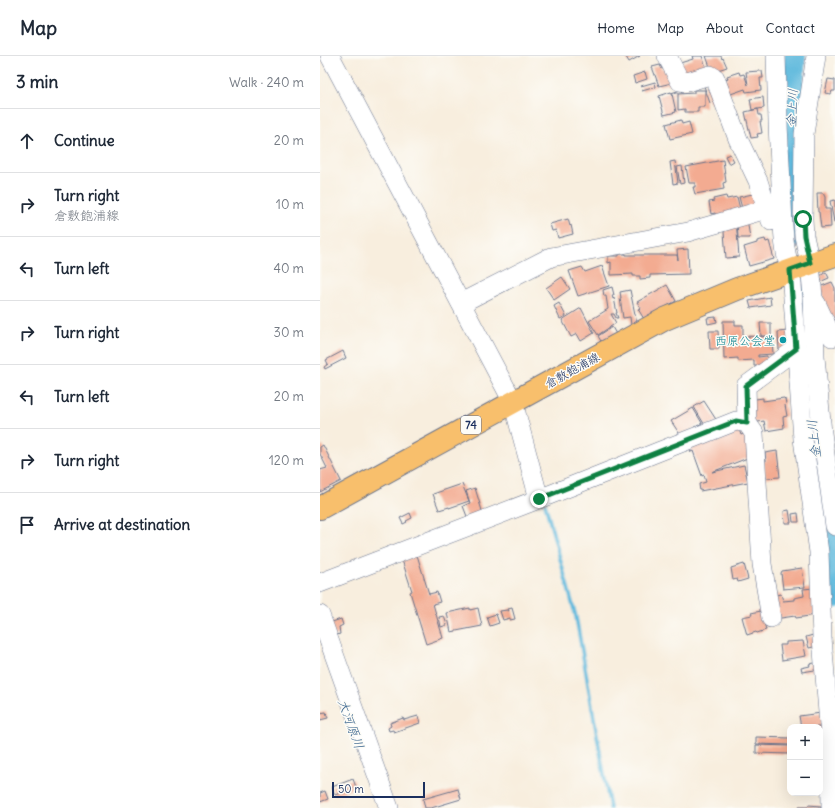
<!DOCTYPE html>
<meta charset="utf-8">
<style>
:root{--surface:#fff;--page:#f6f6f7;--text:#1f2937;--muted:#747a83;--line:#e0e1e3}
body{margin:0;font-family:Delius,"Klee One",sans-serif;background:var(--page);color:var(--text)}
.controls{position:absolute;right:12px;bottom:12px;display:grid;overflow:hidden;border-radius:8px;box-shadow:0 4px 16px #0002}
.controls button{width:36px;height:36px;display:grid;place-items:center;padding:0;border:0;border-bottom:1px solid var(--line);background:var(--surface);color:var(--text);font:20px sans-serif}
.scale{position:absolute;left:12px;bottom:10px;width:93px;box-sizing:border-box;padding-left:4px;border:2px solid #1b2f5e;border-top:0;font-size:11px;line-height:14px;white-space:nowrap;color:#1b2f5e;-webkit-text-stroke:3px #fdfcf7;paint-order:stroke}
.stop{position:absolute;width:12px;height:12px;margin:-9px;border:3px solid #0b8043;border-radius:50%;background:#fff}
.stop.end{background:#0b8043;border-color:#fff;box-shadow:0 1px 4px #0008}
.list{margin:0;padding:0;list-style:none}
h2{display:flex;justify-content:space-between;align-items:center;height:52px;margin:0;padding:0 16px;font-size:17px}
h2 small{font-size:13px;font-weight:400;color:var(--muted)}
.list li{display:grid;grid-template-columns:26px 1fr auto;gap:12px;align-items:center;box-sizing:border-box;height:64px;padding:0 16px;border-top:1px solid var(--line)}
.list b{display:block;font-size:15px;white-space:nowrap}
.list p{margin:0;font-size:13px;white-space:nowrap;color:var(--muted)}
.list em{font-size:13px;font-style:normal;color:var(--muted)}
.icon{flex:none;width:22px;height:22px;fill:none;stroke:currentColor;stroke-width:2;stroke-linecap:round;stroke-linejoin:round}
.map{position:relative;flex:none;width:515px;height:752px;overflow:hidden}
header{display:flex;align-items:center;gap:24px;box-sizing:border-box;height:56px;padding:0 20px;background:var(--surface);border-bottom:1px solid var(--line)}
header strong{font-size:19px}
nav{display:flex;gap:22px;margin-inline-start:auto;font-size:14px}
main{display:flex}
aside{flex:1;background:var(--surface)}
.map>svg:first-child{display:block}
</style>
<header>
<strong>Map</strong>
<nav><a>Home</a><a>Map</a><a>About</a><a>Contact</a></nav>
</header>
<main>
<aside>
<h2>3 min<small>Walk · 240 m</small></h2>
<ul class="list">
<li><svg class="icon" aria-label="ahead" viewBox="0 0 24 24"><path d="M12 20V5M6 11l6-6 6 6"/></svg><div><b>Continue</b></div><em>20 m</em></li>
<li><svg class="icon" aria-label="right" viewBox="0 0 24 24"><path d="M7 20v-9h11M14 6l5 5-5 5"/></svg><div><b>Turn right</b><p>倉敷飽浦線</p></div><em>10 m</em></li>
<li><svg class="icon" aria-label="left" viewBox="0 0 24 24"><path d="M17 20v-9H6M10 6l-5 5 5 5"/></svg><div><b>Turn left</b></div><em>40 m</em></li>
<li><svg class="icon" aria-label="right" viewBox="0 0 24 24"><path d="M7 20v-9h11M14 6l5 5-5 5"/></svg><div><b>Turn right</b></div><em>30 m</em></li>
<li><svg class="icon" aria-label="left" viewBox="0 0 24 24"><path d="M17 20v-9H6M10 6l-5 5 5 5"/></svg><div><b>Turn left</b></div><em>20 m</em></li>
<li><svg class="icon" aria-label="right" viewBox="0 0 24 24"><path d="M7 20v-9h11M14 6l5 5-5 5"/></svg><div><b>Turn right</b></div><em>120 m</em></li>
<li><svg class="icon" aria-label="arrive" viewBox="0 0 24 24"><path d="M6 21V4h12l-3 4 3 4H6"/></svg><div><b>Arrive at destination</b></div></li>
</ul>
</aside>
<div class="map">
<svg width="515" height="752" viewBox="0 0 515 752">
<rect width="100%" height="100%" fill="#fdfcf7"/>
<filter id="ink" filterUnits="userSpaceOnUse"><feTurbulence type="fractalNoise" baseFrequency=".025" numOctaves="2"/><feDisplacementMap in="SourceGraphic" scale="8" xChannelSelector="R" yChannelSelector="G"/><feConvolveMatrix kernelMatrix="1 2 1 2 8 2 1 2 1" color-interpolation-filters="sRGB"/></filter>
<filter id="wash" filterUnits="userSpaceOnUse"><feTurbulence type="fractalNoise" baseFrequency=".012" numOctaves="4" result="noise"/><feDisplacementMap in="SourceGraphic" scale="16" xChannelSelector="R" yChannelSelector="G"/><feGaussianBlur stdDeviation="0.9" result="paint"/><feColorMatrix in="noise" values="0 0 0 0 0 0 0 0 0 0 0 0 0 0 0 0 0 1.4 0 .05"/><feComposite in="paint" operator="in"/></filter>
<g filter="url(#wash)">
<rect width="100%" height="100%" fill="#f8eede"/>
<g fill="none" stroke-linecap="round" stroke-linejoin="round">
<!-- stream -->
<path stroke="#5fb9dd" stroke-width="3.5" d="M225,448L256,561L290,752"/>
<!-- river -->
<g stroke="#5fb9dd" stroke-width="22">
<path d="M475,0C471,60 468,121 476,180"/>
<path d="M483,224L485,295"/>
<path d="M488,331L496,404"/>
<path d="M502,442L515,541"/>
</g>
</g>
<g id="blocks">
<!-- building -->
<g fill="#f3ab91">
<path d="M308,0H320L309,6L306,1Z"/>
<path d="M372,0H382L387,14L363,23L357,8L373,3Z"/>
<path d="M386,0H401L402,3L403,2L407,11L392,16Z"/>
<path d="M340,9L342,13L349,11L356,26L339,30L332,11Z"/>
<path d="M439,15H442L443,22H440L441,34L426,36L425,33L405,40L401,25L408,23L407,20L419,16L420,19L424,18L428,29L426,16Z"/>
<path d="M325,16L327,23L315,27L313,20Z"/>
<path d="M508,23L515,24V35H512L511,38L505,37Z"/>
<path d="M335,26L336,31L322,35L321,30Z"/>
<path d="M393,26L399,44L390,47L384,30Z"/>
<path d="M361,34L362,36L352,38L356,56L344,59L339,40L351,36V37Z"/>
<path d="M374,34H385V51H378V56H365V53L358,54V38L374,37Z"/>
<path d="M443,41L444,52L432,54L430,43Z"/>
<path d="M438,53L439,59H441L442,65H440L442,77L437,78L438,81L431,82L425,56Z"/>
<path d="M361,64L362,68L369,66L372,78L350,83L346,68Z"/>
<path d="M410,98L414,105L409,108L405,100Z"/>
<path d="M403,104L406,126L403,127L404,133L375,138L373,131H375V127H369L366,111Z"/>
<path d="M355,105L358,127L353,128L350,106Z"/>
<path d="M362,110L364,127L360,128L357,111Z"/>
<path d="M437,137L440,152L423,156L419,141Z"/>
<path d="M497,137H503L505,141V153H510L511,171L501,172L499,156H498Z"/>
<path d="M406,140L407,143L417,141L421,157L397,162L395,157L391,158L389,146L394,145L393,143Z"/>
<path d="M515,144V166H514L510,145Z"/>
<path d="M248,163L250,170L251,169L253,178L238,182L236,174L232,175L230,168Z"/>
<path d="M417,163H427L430,182H418Z"/>
<path d="M416,164L419,201L406,202L404,176Z"/>
<path d="M445,183L446,186L449,185L454,203L429,210L424,191L437,187V185Z"/>
<path d="M368,193L369,218L330,219V222L320,223V220H313V218L291,219V206L288,207V200H299V198H306V199H357L358,204L357,194Z"/>
<path d="M282,210L289,230L258,240L249,215L262,211L265,216Z"/>
<path d="M506,216L509,222L502,225L500,220Z"/>
<path d="M242,221L250,233L234,244L226,232Z"/>
<path d="M512,226L515,232V272L499,231Z"/>
<path d="M347,229L356,245L324,263L318,253L321,252L317,246Z"/>
<path d="M292,231L294,239H292L293,243L294,242L297,257H296L298,262H296L294,258H291L296,267L278,279L269,265L288,253L286,240H284L283,234Z"/>
<path d="M310,234L317,268L311,269L310,261L303,262L300,242H301L300,236Z"/>
<path d="M450,241L451,249L431,252L429,245Z"/>
<path d="M239,247L246,260L240,263L234,250Z"/>
<path d="M261,252L274,277L261,285L257,278L251,281L242,264Z"/>
<path d="M396,261L397,266L388,268L387,262Z"/>
<path d="M403,265H415V269H423V280L452,281L453,298L438,299V301L447,300V310H434V304L418,305V302L404,303Z"/>
<path d="M440,267H451V280H441Z"/>
<path d="M292,271L296,278L282,287L278,280Z"/>
<path d="M389,275H398L399,293H390Z"/>
<path d="M468,275V293L459,294L458,276Z"/>
<path d="M23,295L26,302L5,313L4,311L8,308L6,304Z"/>
<path d="M443,342V345L464,342L465,343L466,348L465,349L467,360L463,361L464,372L446,375L444,365L432,367L428,344Z"/>
<path d="M384,345L397,365L386,371L374,351Z"/>
<path d="M373,352L382,367L361,380L351,365Z"/>
<path d="M417,368L421,379L428,376L430,401L392,416L424,409L428,426L380,435L379,428L386,426L384,419L382,420L373,395L371,396L367,387Z"/>
<path d="M3,389L21,425L0,436V414L7,412L0,398V391Z"/>
<path d="M457,395L460,421L446,422L443,405H446L445,397Z"/>
<path d="M142,428L149,445L129,452V451L119,454L113,438Z"/>
<path d="M155,432L163,458L148,463L143,450L150,447L146,435Z"/>
<path d="M469,454L471,467H465L464,455Z"/>
<path d="M90,457L92,462L86,465L87,466L83,468L80,462Z"/>
<path d="M478,457L479,466H473L472,458Z"/>
<path d="M97,499L109,538L117,536L120,546L113,548L123,582L106,588L90,536L92,535L82,504Z"/>
<path d="M424,508L428,523L418,526L417,523L413,524L411,512Z"/>
<path d="M482,512L485,531L463,533L461,517L462,515Z"/>
<path d="M494,532L496,559L476,562L475,560L454,563L450,540L461,538L463,545L474,544V542L484,540L483,533Z"/>
<path d="M150,552V554L158,552L162,570L131,576L127,557Z"/>
<path d="M192,552L195,563L190,564V562L183,564L180,555L187,554L189,555L188,553Z"/>
<path d="M441,555L446,574L437,577L436,576L427,579L422,561L432,559L431,557Z"/>
<path d="M176,558L179,567L170,570L167,561Z"/>
<path d="M124,560L127,569L121,571L119,561Z"/>
<path d="M21,563L23,569L19,571L20,578L13,580L9,567Z"/>
<path d="M493,579L497,590L489,592L486,581Z"/>
<path d="M483,585L486,600L462,604L460,589H466V586Z"/>
<path d="M500,606L501,613L482,616L481,612L490,610L489,608Z"/>
<path d="M6,656L8,662L0,664V657Z"/>
<path d="M501,657L503,676H500V671H481L479,660Z"/>
<path d="M98,660L100,667L74,676L73,674L69,675L68,672L71,670L70,667L83,662L84,664Z"/>
<path d="M436,681L470,682V689L436,688Z"/>
<path d="M436,689L470,690V698L436,697Z"/>
<path d="M33,723L36,731L15,739L12,731Z"/>
<path d="M138,733L141,743L111,752H105L103,743Z"/>
<path d="M5,735L8,743L0,746V737Z"/>
<path d="M488,749L501,750V752H479V750H488Z"/>
</g>
</g>
</g>
<g filter="url(#ink)">
<use href="#blocks" fill-opacity="0" stroke="#68728b" stroke-width="1"/>
<g fill="none" stroke-linecap="round" stroke-linejoin="round">
<defs>
<g id="minor">
<path d="M10,0L193,346L219,443L416,365L427,367L434,377L442,508L451,562"/>
<path d="M347,0L360,25L367,26L390,19L395,22L418,83L438,125L451,165"/>
<path d="M456,0C457,49 459,98 462,147C463,166 463,197 471,214L483,383L499,496L502,582L510,681L511,752"/>
<path d="M496,0L484,78L483,163L484,180L490,207L493,241L495,301L502,377L515,470"/>
<path d="M141,247L231,201L368,176L447,153"/>
<path d="M496,247L512,281L515,280"/>
<path d="M427,367L426,330L476,293"/>
<path d="M0,527L219,443"/>
<path d="M0,559L69,752"/>
</g>
<path id="major" d="M0,452L345,263L417,233L515,199"/>
</defs>
<!-- minor casing -->
<use href="#minor" stroke="#68728b" stroke-width="20"/>
<!-- major casing -->
<use href="#major" stroke="#68728b" stroke-width="24"/>
<!-- minor -->
<use href="#minor" stroke="#fff" stroke-width="19"/>
<!-- major -->
<use href="#major" stroke="#f8bf6c" stroke-width="22"/>
</g>
</g>
<g fill="none" stroke-linecap="round" stroke-linejoin="round" filter="url(#ink)">
<!-- route -->
<path stroke="#0b8043" stroke-width="5" d="M219,443L416,365L427,367L426,330L476,293L470,214L490,207L484,180L483,163"/>
</g>
<!-- markers -->
<circle fill="#0f9aa8" stroke="#fdfcf7" stroke-width="1.5" cx="463" cy="284" r="4"/>
<g text-anchor="middle" dominant-baseline="central" stroke-width="3" stroke-linejoin="round" paint-order="stroke">
<!-- shield labels -->
<rect fill="#fdfcf7" stroke="#5f6c8c" stroke-width="1" x="141" y="360" width="20" height="18" rx="3"/>
<g font-size="11" font-weight="bold" fill="#1b2f5e">
<text x="151" y="369">74</text>
</g>
<!-- culture labels -->
<g font-size="12" fill="#0d838f" stroke="#fdfcf7" text-anchor="end">
<text x="455" y="284">西原公会堂</text>
</g>
<!-- street labels -->
<g font-size="12" fill="#1b2f5e" stroke="#fdfcf7">
<text transform="translate(252 314) rotate(-29)">倉敷飽浦線</text>
</g>
<!-- water labels -->
<g font-size="13" font-style="italic" fill="#335f8a" stroke="#fdfcf7">
<text transform="translate(472 52) rotate(-87)">金上川</text>
<text transform="translate(494 383) rotate(-97)">金上川</text>
<text transform="translate(31 668) rotate(70)">大河原川</text>
</g>
</g>
</svg>
<div class="controls">
<button>+</button>
<button>−</button>
</div>
<div class="scale">50 m</div>
<div class="stop" style="left:483px;top:163px"></div>
<div class="stop end" style="left:219px;top:443px"></div>
</div>
</main>
